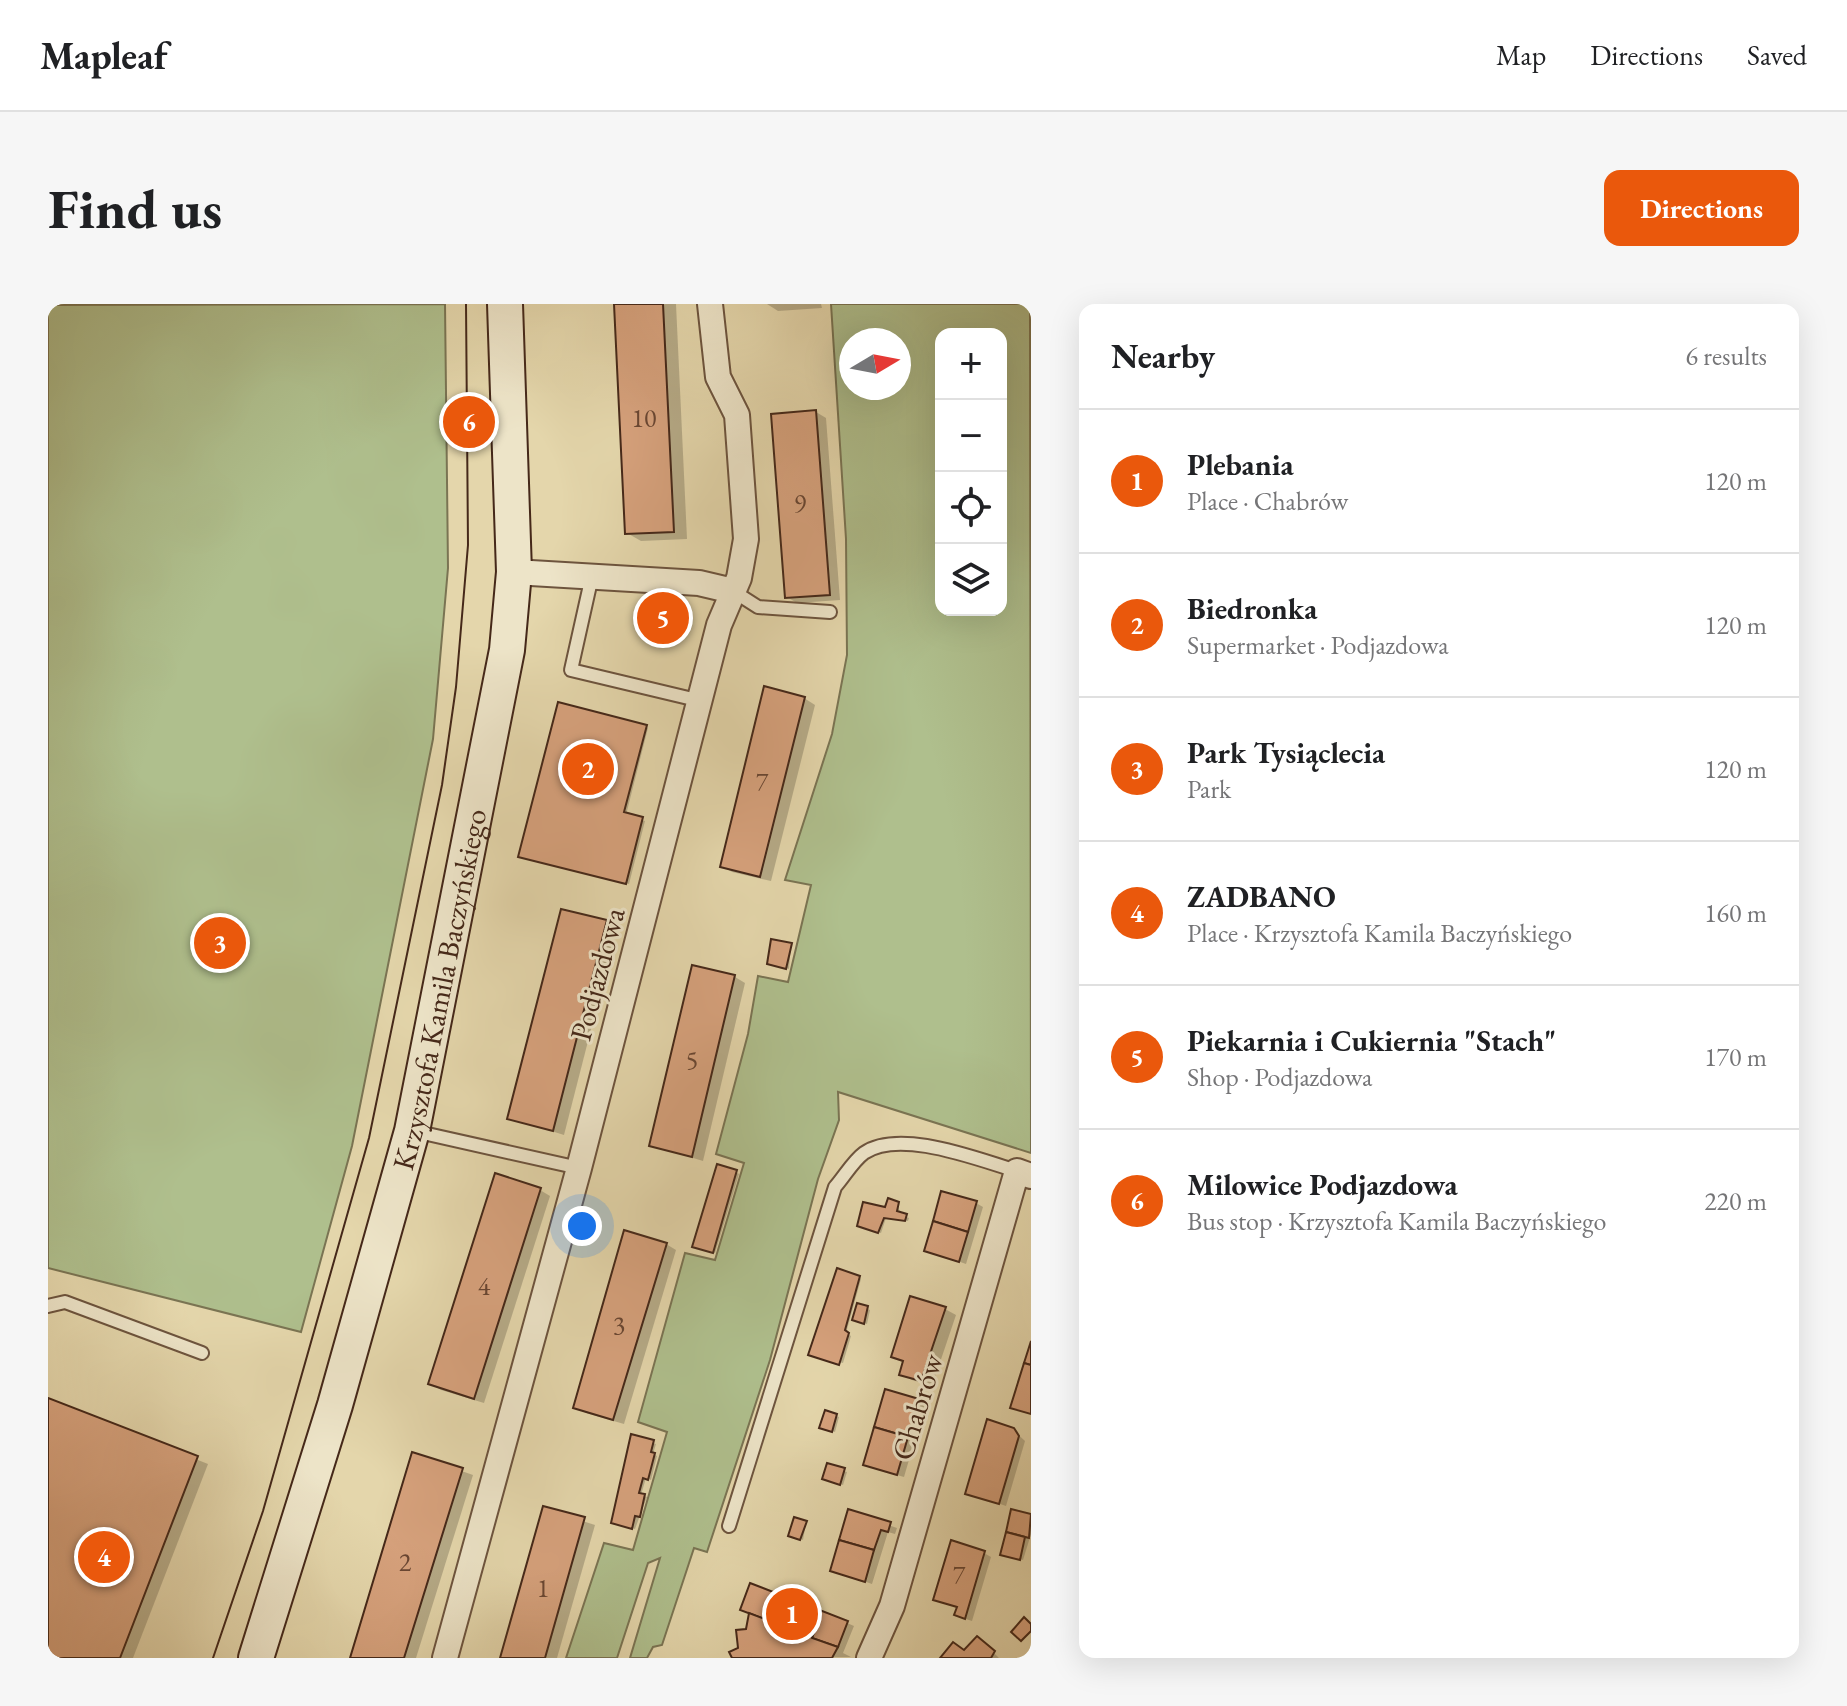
<!DOCTYPE html>
<meta charset="utf-8">
<style>
:root{--surface:#fff;--page:#f6f6f6;--text:#202124;--muted:#757577;--line:#e0e0e0;--accent:#ea580c}
body{margin:0;font-family:"EB Garamond",serif;background:var(--page);color:var(--text)}
.controls{position:absolute;right:24px;top:24px;display:grid;overflow:hidden;border-radius:16px;box-shadow:0 8px 32px #0002}
.controls button{width:72px;height:72px;display:grid;place-items:center;padding:0;border:0;border-bottom:2px solid var(--line);background:var(--surface);color:var(--text);font:40px sans-serif}
.compass{position:absolute;left:791px;top:24px;width:72px;height:72px;border-radius:50%;background:var(--surface);box-shadow:0 8px 32px #0002;rotate:80deg}
.you{position:absolute;left:534px;top:922px;width:28px;height:28px;margin:-20px;border:6px solid #fff;border-radius:50%;background:#1a73e8;box-shadow:0 0 0 12px #1a73e833}
.badge{display:grid;place-items:center;width:52px;height:52px;border-radius:50%;background:var(--accent);color:#fff;font-size:26px;font-weight:700}
.pin{position:absolute;translate:-50% -50%;border:4px solid #fff;box-shadow:0 2px 8px #0006}
.list{margin:0;padding:0;list-style:none}
h2{display:flex;justify-content:space-between;align-items:center;height:104px;margin:0;padding:0 32px;font-size:34px}
h2 small{font-size:26px;font-weight:400;color:var(--muted)}
.list li{display:grid;grid-template-columns:52px 1fr auto;gap:24px;align-items:center;box-sizing:border-box;height:144px;padding:0 32px;border-top:2px solid var(--line)}
.list b{display:block;font-size:30px;white-space:nowrap}
.list p{margin:0;font-size:26px;white-space:nowrap;color:var(--muted)}
.list em{font-size:26px;font-style:normal;color:var(--muted)}
.icon{flex:none;width:44px;height:44px;fill:none;stroke:currentColor;stroke-width:2;stroke-linecap:round;stroke-linejoin:round}
.map{position:relative;flex:none;width:983px;height:1354px;overflow:hidden;border-radius:16px}
header{display:flex;align-items:center;gap:48px;box-sizing:border-box;height:112px;padding:0 40px;background:var(--surface);border-bottom:2px solid var(--line)}
header strong{font-size:38px}
nav{display:flex;gap:44px;margin-inline-start:auto;font-size:28px}
.intro{display:flex;align-items:center;justify-content:space-between;box-sizing:border-box;height:192px;padding:0 48px}
h1{margin:0;font-size:56px}
.button{padding:20px 36px;border-radius:16px;background:var(--accent);color:#fff;font-size:28px;font-weight:700}
main{display:flex;gap:48px;padding:0 48px}
aside{flex:1;background:var(--surface);border-radius:16px;box-shadow:0 8px 32px #0002}
.map>svg:first-child{display:block}
</style>
<header>
<strong>Mapleaf</strong>
<nav><a>Map</a><a>Directions</a><a>Saved</a></nav>
</header>
<div class="intro"><h1>Find us</h1><a class="button">Directions</a></div>
<main>
<div class="map">
<svg width="983" height="1354" viewBox="0 0 983 1354">
<rect width="100%" height="100%" fill="#e4d6ab"/>
<filter id="stains"><feTurbulence type="fractalNoise" baseFrequency=".0025" numOctaves="4"/><feColorMatrix values="0 0 0 0 .2 0 0 0 0 .09 0 0 0 0 .02 0 0 0 .5 -.17"/></filter>
<radialGradient id="worn" r=".72"><stop offset=".6" stop-color="#630" stop-opacity="0"/><stop offset="1" stop-color="#630" stop-opacity=".3"/></radialGradient>
<!-- green -->
<g fill="#afbf8d" stroke="#7a7453" stroke-width="2" fill-rule="evenodd">
<path d="M397,0L400,264L385,435L304,842L253,1028L0,964V1Z"/>
<path d="M783,0H982L983,849L790,788L791,816L770,875L722,1056L659,1248L646,1244L614,1341L605,1343L599,1354H582L612,1254L600,1259L569,1354H518L556,1239L585,1246L619,1128L590,1118L637,949L667,956L696,859L668,850L700,730L710,672L740,678L763,581L737,576L784,430L799,351L798,235ZM893,30H953V306H893ZM851,36V84H803V36Z"/>
</g>
<!-- shadow -->
<g fill="#0003">
<path d="M568,0H628L639,235L593,237L579,229Z"/>
<path d="M773,0L774,4L730,7L719,0Z"/>
<path d="M768,108L778,114L792,296L749,299L739,293Z"/>
<path d="M630,308L628,329L604,323Z"/>
<path d="M756,394L767,401L723,577L684,568L674,562Z"/>
<path d="M598,423L600,424L578,511L597,517L581,580L475,553Z"/>
<path d="M515,607L569,624L516,831L462,814Z"/>
<path d="M743,641L741,665L724,660Z"/>
<path d="M646,664L687,673L697,679L655,857L603,841Z"/>
<path d="M688,868L691,870L667,949L649,943Z"/>
<path d="M492,886L502,892L436,1099L393,1086L383,1080Z"/>
<path d="M928,899L935,903L918,960L878,946Z"/>
<path d="M850,900L852,910L861,914L860,917L838,914L833,929L814,922Z"/>
<path d="M618,940L628,946L576,1120L538,1109L527,1103Z"/>
<path d="M811,973L813,975L798,1029L803,1032L795,1059L765,1052Z"/>
<path d="M811,1002L822,1006L819,1020L809,1017Z"/>
<path d="M897,1005L908,1011L884,1082L864,1076L854,1070L857,1059L845,1052Z"/>
<path d="M0,1096L160,1160L85,1354H0Z"/>
<path d="M870,1097L877,1101L856,1173L824,1164Z"/>
<path d="M778,1109L791,1113L787,1128L776,1124Z"/>
<path d="M965,1126L977,1137L958,1202L920,1189Z"/>
<path d="M585,1133L608,1140L605,1150L609,1152L603,1176L598,1174L593,1191L599,1193L587,1225L568,1220Z"/>
<path d="M365,1150L425,1171L368,1354H305L302,1352Z"/>
<path d="M781,1162L799,1168L795,1181L779,1176Z"/>
<path d="M497,1205L547,1221L509,1354H454Z"/>
<path d="M802,1208L849,1224L847,1230L840,1228L824,1280L784,1266Z"/>
<path d="M965,1208L983,1212V1230L975,1256L955,1250Z"/>
<path d="M758,1219L755,1236L745,1232Z"/>
<path d="M936,1249L943,1253L924,1317L915,1314L911,1304L894,1298Z"/>
<path d="M703,1310L799,1319L806,1322L795,1349L803,1353L686,1354Z"/>
<path d="M936,1339L951,1354H895L916,1348Z"/>
</g>
<!-- building -->
<g fill="#d6a17c" stroke="#452819" stroke-width="2">
<path d="M566,0H615L626,228L577,230Z"/>
<path d="M768,106L782,291L737,294L723,110Z"/>
<path d="M609,300L631,306L626,329L599,322L603,304L607,305Z"/>
<path d="M716,382L757,393L712,573L672,563Z"/>
<path d="M510,398L599,421L576,508L595,513L578,580L470,553Z"/>
<path d="M513,605L559,616L505,827L459,815Z"/>
<path d="M723,635L744,639L738,665L719,660Z"/>
<path d="M644,661L687,671L644,853L601,842Z"/>
<path d="M669,860L689,866L665,949L644,943Z"/>
<path d="M447,869L493,884L426,1095L380,1080Z"/>
<path d="M893,887L929,897L920,928L885,917Z"/>
<path d="M840,894L851,898L849,907L859,910L857,917L836,914L830,929L809,922L815,898L837,903Z"/>
<path d="M885,917L920,928L911,958L876,947Z"/>
<path d="M576,926L619,939L565,1116L525,1104Z"/>
<path d="M789,964L812,972L797,1026L801,1029L791,1061L760,1051Z"/>
<path d="M862,992L898,1003L873,1077L851,1071L855,1057L843,1053Z"/>
<path d="M809,999L820,1002L816,1020L804,1016Z"/>
<path d="M983,1037V1061L976,1059Z"/>
<path d="M976,1059L983,1061V1110L962,1104Z"/>
<path d="M837,1085L871,1095L860,1133L826,1123Z"/>
<path d="M0,1094L150,1152L72,1354H0Z"/>
<path d="M777,1106L789,1110L784,1128L771,1124Z"/>
<path d="M939,1115L966,1124L971,1132L951,1200L917,1190Z"/>
<path d="M826,1123L860,1133L849,1171L815,1161Z"/>
<path d="M583,1130L606,1136L603,1148L607,1149L600,1176L595,1174L591,1189L597,1190L592,1213L587,1212L584,1225L563,1219Z"/>
<path d="M364,1148L415,1164L356,1354H302Z"/>
<path d="M779,1159L797,1164L792,1181L774,1175Z"/>
<path d="M495,1202L537,1213L497,1354H452Z"/>
<path d="M800,1205L843,1218L840,1228L833,1226L826,1246L791,1236Z"/>
<path d="M963,1205L983,1210L981,1234L958,1228Z"/>
<path d="M746,1213L759,1217L752,1236L740,1232Z"/>
<path d="M958,1228L977,1233L972,1256L952,1251Z"/>
<path d="M791,1236L826,1246L817,1278L782,1267Z"/>
<path d="M903,1236L937,1247L917,1315L906,1311L909,1303L885,1296Z"/>
<path d="M702,1279L800,1317L790,1343L764,1334L767,1325L730,1311L727,1319L692,1306Z"/>
<path d="M701,1309L727,1319L730,1311L767,1325L764,1334L790,1343L784,1354H684L681,1348L690,1344L688,1326L698,1325Z"/>
<path d="M976,1313L983,1320V1327L973,1337L963,1328Z"/>
<path d="M929,1332L947,1347L943,1354H892L905,1338L916,1346Z"/>
</g>
<g fill="none" stroke-linecap="round" stroke-linejoin="round">
<defs>
<g id="lane">
<path d="M544,272L523,366L653,397"/>
<path d="M685,287L710,303L782,308"/>
<path d="M366,827L531,864"/>
<path d="M0,1002L17,998L154,1049"/>
<path d="M681,1222L787,883C796,873 805,857 816,849C852,824 931,856 969,867"/>
</g>
<g id="street">
<path d="M466,268L651,279L685,287"/>
<path d="M397,1354L531,864L671,321L691,274L698,235L689,111L670,73L662,0"/>
<path d="M821,1354L844,1302L969,867L983,872"/>
</g>
<g id="secondary">
<path id="s1" d="M208,1354L287,1101L364,827L459,346L466,268L457,0"/>
</g>
</defs>
<!-- lane casing -->
<use href="#lane" stroke="#6d543e" stroke-width="16"/>
<!-- street casing -->
<use href="#street" stroke="#6d543e" stroke-width="28"/>
<!-- secondary casing -->
<use href="#secondary" stroke="#452819" stroke-width="38"/>
<!-- lane -->
<use href="#lane" stroke="#ede4c8" stroke-width="12"/>
<!-- street -->
<use href="#street" stroke="#ede4c8" stroke-width="24"/>
<!-- secondary -->
<use href="#secondary" stroke="#ede4c8" stroke-width="34"/>
<!-- tram -->
<path stroke="#452819" stroke-width="2" d="M165,1354L215,1207L321,834L394,481L408,383L420,241L418,0"/>
</g>
<g text-anchor="middle" dominant-baseline="central" stroke-width="6" stroke-linejoin="round" paint-order="stroke">
<!-- number labels -->
<g font-size="26" fill="#694632">
<text x="596" y="114">10</text>
<text x="752" y="200">9</text>
<text x="714" y="478">7</text>
<text x="644" y="756">5</text>
<text x="436" y="982">4</text>
<text x="571" y="1021">3</text>
<text x="357" y="1258">2</text>
<text x="911" y="1271">7</text>
<text x="495" y="1284">1</text>
</g>
<!-- street labels -->
<g font-size="30" fill="#452819" stroke="#ede4c8">
<text transform="translate(549 670) rotate(-75)">Podjazdowa</text>
<text stroke="none"><textPath href="#s1" startOffset="694">Krzysztofa Kamila Baczyńskiego</textPath></text>
<text transform="translate(869 1103) rotate(-73)">Chabrów</text>
</g>
</g>
<rect width="100%" height="100%" filter="url(#stains)"/>
<rect width="100%" height="100%" fill="url(#worn)"/>
</svg>
<div class="controls">
<button>+</button>
<button>−</button>
<button><svg class="icon" aria-label="locate" viewBox="0 0 24 24"><circle cx="12" cy="12" r="6"/><path d="M12 2v4M12 18v4M2 12h4M18 12h4"/></svg></button>
<button><svg class="icon" aria-label="layers" viewBox="0 0 24 24"><path d="M12 4l9 5-9 5-9-5zM3 14l9 5 9-5"/></svg></button>
</div>
<svg class="compass" viewBox="-18 -18 36 36"><path d="M0-13l5 13h-10z" fill="#e53935"/><path d="M0 13l5-13h-10z" fill="#757577"/></svg>
<div class="you"></div>
<div class="pin badge" style="left:744px;top:1310px">1</div>
<div class="pin badge" style="left:540px;top:465px">2</div>
<div class="pin badge" style="left:172px;top:639px">3</div>
<div class="pin badge" style="left:56px;top:1253px">4</div>
<div class="pin badge" style="left:615px;top:314px">5</div>
<div class="pin badge" style="left:421px;top:118px">6</div>
</div>
<aside>
<h2>Nearby<small>6 results</small></h2>
<ul class="list">
<li><span class="badge">1</span><div><b>Plebania</b><p>Place · Chabrów</p></div><em>120 m</em></li>
<li><span class="badge">2</span><div><b>Biedronka</b><p>Supermarket · Podjazdowa</p></div><em>120 m</em></li>
<li><span class="badge">3</span><div><b>Park Tysiąclecia</b><p>Park</p></div><em>120 m</em></li>
<li><span class="badge">4</span><div><b>ZADBANO</b><p>Place · Krzysztofa Kamila Baczyńskiego</p></div><em>160 m</em></li>
<li><span class="badge">5</span><div><b>Piekarnia i Cukiernia &quot;Stach&quot;</b><p>Shop · Podjazdowa</p></div><em>170 m</em></li>
<li><span class="badge">6</span><div><b>Milowice Podjazdowa</b><p>Bus stop · Krzysztofa Kamila Baczyńskiego</p></div><em>220 m</em></li>
</ul>
</aside>
</main>
